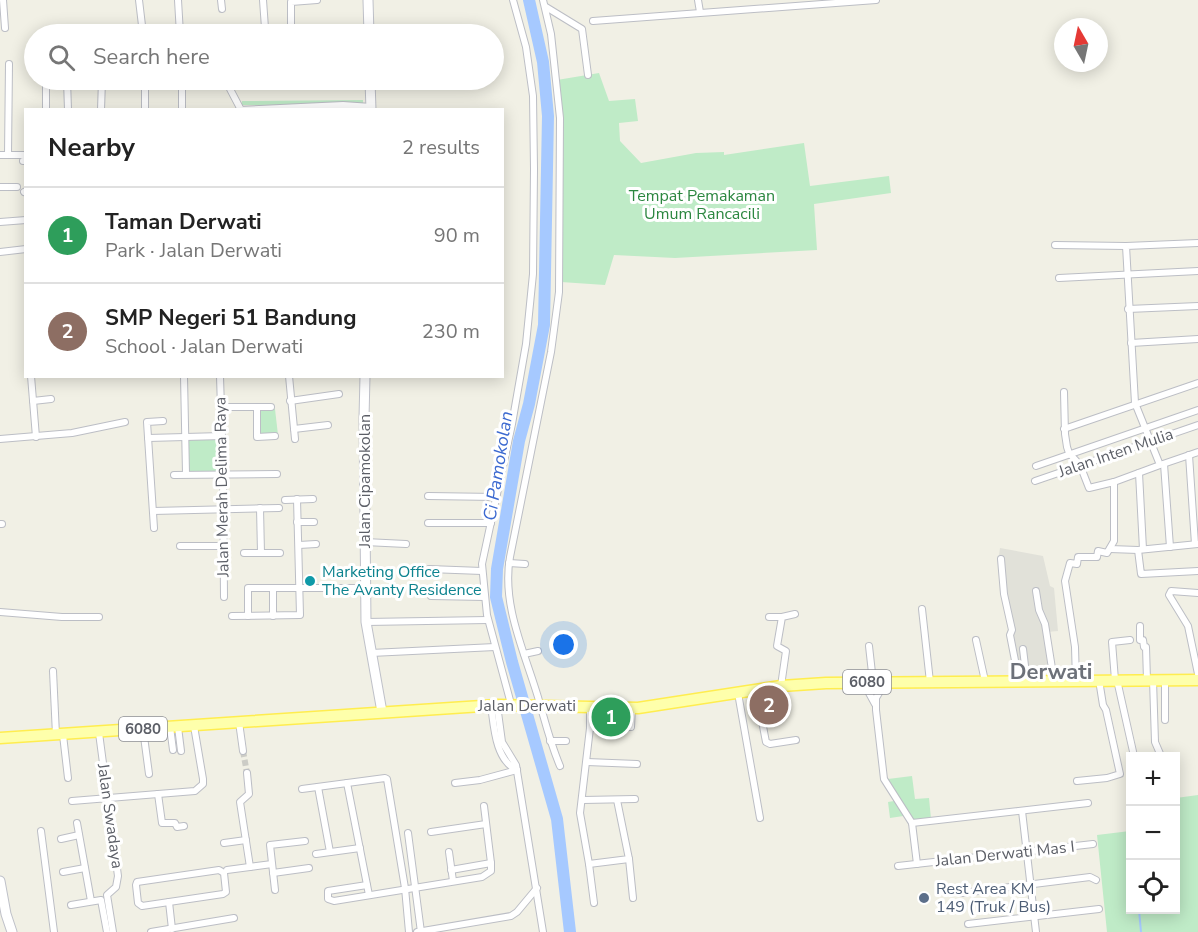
<!DOCTYPE html>
<meta charset="utf-8">
<style>
:root{--surface:#fff;--page:#f2f2f2;--text:#222;--muted:#767676;--line:#e0e0e0;--accent:#b45309}
body{margin:0;font-family:"Nunito Sans",sans-serif;background:var(--page);color:var(--text)}
.controls{position:absolute;right:18px;bottom:18px;display:grid;overflow:hidden;border-radius:0px;box-shadow:0 3px 15px #0003}
.controls button{width:54px;height:54px;display:grid;place-items:center;padding:0;border:0;border-bottom:2px solid var(--line);background:var(--surface);color:var(--text);font:30px sans-serif}
.compass{position:absolute;left:1054px;top:18px;width:54px;height:54px;border-radius:50%;background:var(--surface);box-shadow:0 3px 15px #0003;rotate:351deg}
.you{position:absolute;left:564px;top:645px;width:21px;height:21px;margin:-15px;border:4px solid #fff;border-radius:50%;background:#1a73e8;box-shadow:0 0 0 9px #1a73e833}
.badge{display:grid;place-items:center;width:39px;height:39px;border-radius:50%;background:var(--accent);color:#fff;font-size:20px;font-weight:700}
.pin{position:absolute;translate:-50% -50%;border:3px solid #fff;box-shadow:0 2px 6px #0006}
.list{margin:0;padding:0;list-style:none}
h2{display:flex;justify-content:space-between;align-items:center;height:78px;margin:0;padding:0 24px;font-size:26px}
h2 small{font-size:20px;font-weight:400;color:var(--muted)}
.list li{display:grid;grid-template-columns:39px 1fr auto;gap:18px;align-items:center;box-sizing:border-box;height:96px;padding:0 24px;border-top:2px solid var(--line)}
.list b{display:block;font-size:22px;white-space:nowrap}
.list p{margin:0;font-size:20px;white-space:nowrap;color:var(--muted)}
.list em{font-size:20px;font-style:normal;color:var(--muted)}
.icon{flex:none;width:33px;height:33px;fill:none;stroke:currentColor;stroke-width:2;stroke-linecap:round;stroke-linejoin:round}
.map{position:relative;flex:none;width:1198px;height:932px;overflow:hidden}
.search{position:absolute;background:var(--surface);box-shadow:0 3px 15px #0003;left:24px;top:24px;width:480px;height:66px;display:flex;align-items:center;gap:15px;box-sizing:border-box;padding:0 21px;border-radius:33px;color:var(--muted);font-size:22px}
.panel{position:absolute;background:var(--surface);box-shadow:0 3px 15px #0003;left:24px;top:108px;width:480px;height:270px;border-radius:0px}
.map>svg:first-child{display:block}
</style>
<div class="map">
<svg width="1198" height="932" viewBox="0 0 1198 932">
<rect width="100%" height="100%" fill="#f1f0e5"/>
<!-- industrial -->
<path fill="#e1e1d9" d="M1000,548L1043,556L1050,586L1054,588L1058,631L1047,632L1052,672L1017,673L998,563Z"/>
<!-- green -->
<g fill="#bfebc7">
<path d="M599,73L609,101L635,99L638,121L619,123L620,141L641,163L696,153L724,152V155L804,143L810,186L889,176L891,193L814,204L817,250L675,258L614,255L605,285L561,282L557,80Z"/>
<path d="M363,100V104L242,105V101Z"/>
<path d="M275,409L278,435H259V410Z"/>
<path d="M221,438V473H188L187,439Z"/>
<path d="M593,712L630,713L629,722H593Z"/>
<path d="M912,776L915,799L929,798L931,819L914,821L910,815L890,818L888,802L894,801L898,795L888,779Z"/>
<path d="M1198,795V932H1107L1097,835L1130,831V910H1176V798Z"/>
</g>
<g fill="none" stroke-linecap="round" stroke-linejoin="round">
<!-- stream -->
<path stroke="#a6c9ff" stroke-width="2" d="M1139,910L1141,932"/>
<!-- river -->
<path stroke="#a6c9ff" stroke-width="12" d="M529,0L543,62L548,116L544,325L529,404L519,441L497,569L496,597L512,662L557,819L570,932"/>
<!-- street-tunnel -->
<path stroke="#ccccc6" stroke-width="6" stroke-dasharray="6 3" stroke-linecap="butt" d="M243,751L247,773"/>
<defs>
<g id="street">
<path d="M3,0L5,28"/>
<path d="M139,0L143,34"/>
<path d="M178,0L180,34"/>
<path d="M221,0L222,9"/>
<path d="M263,0L265,28"/>
<path d="M543,0L551,34L560,118L559,292L551,352L510,557C501,607 527,657 540,704C546,725 551,745 560,766"/>
<path d="M698,0L700,12"/>
<path d="M546,7L582,29L588,75"/>
<path d="M593,21L876,0"/>
<path d="M148,34L180,33"/>
<path d="M291,34V2L317,0"/>
<path d="M46,80V110"/>
<path d="M67,80L68,110"/>
<path d="M182,80V110"/>
<path d="M230,80V89L240,108"/>
<path d="M101,110L102,80"/>
<path d="M145,110V80"/>
<path d="M239,110L343,105L371,107"/>
<path d="M0,155H26"/>
<path d="M8,155L9,64"/>
<path d="M23,161H26"/>
<path d="M0,187H17"/>
<path d="M24,192L26,191"/>
<path d="M0,222L26,220"/>
<path d="M1055,245L1126,246"/>
<path d="M0,252L26,249"/>
<path d="M1059,278L1198,271"/>
<path d="M1128,309L1198,306"/>
<path d="M1131,343L1198,339"/>
<path d="M31,376L36,437"/>
<path d="M184,376L186,474"/>
<path d="M220,376L223,474L224,597"/>
<path d="M289,376L295,439"/>
<path d="M1064,392L1065,434L1067,447L1069,453L1080,465L1089,488L1114,482L1160,465L1135,403L1126,246L1198,243"/>
<path d="M33,401L51,399"/>
<path d="M290,401L339,394"/>
<path d="M221,407H271"/>
<path d="M257,407V437L275,436"/>
<path d="M294,429L328,425"/>
<path d="M1064,429L1198,383"/>
<path d="M148,438L222,436"/>
<path d="M0,439L72,433L125,422"/>
<path d="M1189,455L1195,544"/>
<path d="M1163,464L1198,452"/>
<path d="M1164,464L1170,547"/>
<path d="M1036,466L1198,410"/>
<path d="M1139,473L1143,549"/>
<path d="M174,475L277,474"/>
<path d="M1035,481L1198,425"/>
<path d="M428,496L496,497"/>
<path d="M285,500L313,499"/>
<path d="M260,508L261,553"/>
<path d="M153,511L279,508"/>
<path d="M297,522H314"/>
<path d="M428,523H491"/>
<path d="M0,524H2"/>
<path d="M154,528L147,422L163,421"/>
<path d="M365,542L406,544"/>
<path d="M299,545L316,544"/>
<path d="M180,546H224"/>
<path d="M1110,549L1138,550L1198,544"/>
<path d="M1138,550L1141,574L1198,571"/>
<path d="M244,553H280"/>
<path d="M1001,559L1004,594L1012,630L1010,635L1019,681"/>
<path d="M509,563L525,564"/>
<path d="M429,569L482,571"/>
<path d="M273,588V616"/>
<path d="M1036,591L1039,610L1045,624L1054,681"/>
<path d="M1198,593L1171,591L1169,595L1188,626L1198,674"/>
<path d="M431,596L485,597"/>
<path d="M922,609L930,682"/>
<path d="M0,612L62,617H99"/>
<path d="M232,616L300,615L297,499"/>
<path d="M248,616V588H366"/>
<path d="M769,617H782"/>
<path d="M366,622L488,620"/>
<path d="M1140,626V640H1143L1144,647H1146L1147,680"/>
<path d="M976,640L985,681"/>
<path d="M869,646L873,682"/>
<path d="M1023,649L1027,682"/>
<path d="M371,653L495,647"/>
<path d="M524,654L538,651"/>
<path d="M53,671L56,735"/>
<path d="M1115,680L1112,642L1130,640"/>
<path d="M1117,680L1134,756"/>
<path d="M1153,680L1155,742L1161,756"/>
<path d="M1165,680V720"/>
<path d="M1076,681L1075,647L1065,581L1070,563L1077,564L1078,557H1097L1098,551L1107,553L1114,541V482"/>
<path d="M867,682L869,693L875,704"/>
<path d="M878,682L879,693L876,698V710L884,779L912,823L917,864"/>
<path d="M781,686L786,651L777,646L782,617L795,614"/>
<path d="M756,690L766,742L770,744L796,740"/>
<path d="M738,693L760,818"/>
<path d="M511,704L487,615L482,564L512,424L526,344L533,274L534,169L533,96L526,47L513,0"/>
<path d="M491,705C494,726 495,760 517,770"/>
<path d="M497,705L502,742L516,765L543,932"/>
<path d="M590,707V728L580,813L589,864L594,903"/>
<path d="M239,722L243,751"/>
<path d="M170,727L173,750"/>
<path d="M178,727L181,751"/>
<path d="M590,728L631,727L632,708"/>
<path d="M143,729L149,774"/>
<path d="M99,733L118,876L116,887L107,895L113,932"/>
<path d="M63,735L68,778"/>
<path d="M550,741H566"/>
<path d="M587,762L637,764"/>
<path d="M247,773L249,794L240,802L250,867"/>
<path d="M1077,781L1107,778L1120,774L1106,710L1103,705L1099,680"/>
<path d="M347,783L369,895"/>
<path d="M455,783L480,780L517,770"/>
<path d="M318,787L330,852"/>
<path d="M302,789L385,778L387,779L405,888L409,932"/>
<path d="M158,794L162,823H175L177,827L184,826"/>
<path d="M583,800L635,799"/>
<path d="M72,801L195,791L203,784V779L194,726"/>
<path d="M1022,811L1036,932"/>
<path d="M77,823L91,901"/>
<path d="M912,823L1088,803"/>
<path d="M41,831L54,932"/>
<path d="M431,832L486,824"/>
<path d="M408,833L421,932"/>
<path d="M61,839L79,835"/>
<path d="M224,843L246,840"/>
<path d="M449,852L453,881"/>
<path d="M316,854L360,848"/>
<path d="M629,859L633,898"/>
<path d="M589,864L629,859L617,800"/>
<path d="M898,866L1093,844"/>
<path d="M219,870L224,873L226,892L223,894L142,906L138,903L136,885L137,882Z"/>
<path d="M227,870L272,864"/>
<path d="M451,870L491,863L484,806"/>
<path d="M63,872L85,868"/>
<path d="M273,873L309,868"/>
<path d="M367,885L328,891V899L334,901L482,877L491,871V863"/>
<path d="M275,890L270,845L305,841"/>
<path d="M962,893L1090,877L1096,880"/>
<path d="M169,902L172,929"/>
<path d="M71,905L101,900L107,932"/>
<path d="M968,924L1099,909"/>
<path d="M151,932L234,918"/>
<path d="M417,932L511,916L517,912L537,888"/>
</g>
<g id="secondary">
<path d="M368,0L369,34"/>
<path d="M370,80L371,110"/>
<path d="M365,376L364,418L366,622L382,712"/>
<path d="M0,881L6,914L12,932"/>
</g>
<path id="primary" d="M0,738L497,705L638,708L781,686L826,683L1198,680"/>
</defs>
<!-- street casing -->
<use href="#street" stroke="#bcbec5" stroke-width="8"/>
<!-- secondary casing -->
<use href="#secondary" stroke="#bfc1c9" stroke-width="11"/>
<!-- primary casing -->
<use href="#primary" stroke="#ffed4f" stroke-width="13"/>
<!-- street -->
<use href="#street" stroke="#fff" stroke-width="6"/>
<!-- secondary -->
<use href="#secondary" stroke="#fff" stroke-width="9"/>
<!-- primary -->
<use href="#primary" stroke="#feffab" stroke-width="10"/>
</g>
<!-- markers -->
<circle fill="#0f9aa8" stroke="#fff" stroke-width="2" cx="310" cy="581" r="6"/>
<circle fill="#5c6f8a" stroke="#fff" stroke-width="2" cx="924" cy="898" r="6"/>
<g text-anchor="middle" dominant-baseline="central" stroke-width="6" stroke-linejoin="round" paint-order="stroke">
<!-- shield labels -->
<g fill="#fff" stroke="#8d8f95" stroke-width="1.5">
<rect x="843" y="670" width="48" height="24" rx="4.5"/>
<rect x="119" y="717" width="48" height="24" rx="4.5"/>
</g>
<g font-size="15" font-weight="bold" fill="#5c5f67">
<text x="867" y="682">6080</text>
<text x="143" y="729">6080</text>
</g>
<!-- park labels -->
<g font-size="16" fill="#2c8740" stroke="#fff">
<text x="702" y="196">Tempat Pemakaman<tspan x="702" dy="18">Umum Rancacili</tspan></text>
</g>
<!-- street labels -->
<g font-size="16" fill="#5c5f67" stroke="#fff">
<text transform="translate(1116 453) rotate(-19)">Jalan Inten Mulia</text>
<text transform="translate(365 481) rotate(-90)">Jalan Cipamokolan</text>
<text transform="translate(222 487) rotate(-91)">Jalan Merah Delima Raya</text>
<text x="527" y="706">Jalan Derwati</text>
<text transform="translate(110 816) rotate(82)">Jalan Swadaya</text>
<text transform="translate(1005 854) rotate(-6)">Jalan Derwati Mas I</text>
</g>
<!-- culture labels -->
<g font-size="16" fill="#0d838f" stroke="#fff" text-anchor="start">
<text x="322" y="572">Marketing Office<tspan x="322" dy="18">The Avanty Residence</tspan></text>
</g>
<!-- service labels -->
<g font-size="16" fill="#4e5e75" stroke="#fff" text-anchor="start">
<text x="936" y="889">Rest Area KM<tspan x="936" dy="18">149 (Truk / Bus)</tspan></text>
</g>
<!-- water labels -->
<g font-size="18" font-style="italic" fill="#3b69d0" stroke="#fff">
<text transform="translate(498 466) rotate(-81)">Ci Pamokolan</text>
</g>
<!-- district labels -->
<g font-size="22" font-weight="bold" fill="#6d7179" stroke="#fff">
<text x="1051" y="672">Derwati</text>
</g>
</g>
</svg>
<div class="controls">
<button>+</button>
<button>−</button>
<button><svg class="icon" aria-label="locate" viewBox="0 0 24 24"><circle cx="12" cy="12" r="6"/><path d="M12 2v4M12 18v4M2 12h4M18 12h4"/></svg></button>
</div>
<svg class="compass" viewBox="-18 -18 36 36"><path d="M0-13l5 13h-10z" fill="#e53935"/><path d="M0 13l5-13h-10z" fill="#767676"/></svg>
<div class="you"></div>
<div class="pin badge" style="left:611px;top:717px;background:#2e9e5b">1</div>
<div class="pin badge" style="left:769px;top:705px;background:#8d6e63">2</div>
<div class="search"><svg class="icon" aria-label="search" viewBox="0 0 24 24"><circle cx="10" cy="10" r="6"/><path d="M15 15l6 6"/></svg>Search here</div>
<section class="panel">
<h2>Nearby<small>2 results</small></h2>
<ul class="list">
<li><span class="badge" style="background:#2e9e5b">1</span><div><b>Taman Derwati</b><p>Park · Jalan Derwati</p></div><em>90 m</em></li>
<li><span class="badge" style="background:#8d6e63">2</span><div><b>SMP Negeri 51 Bandung</b><p>School · Jalan Derwati</p></div><em>230 m</em></li>
</ul>
</section>
</div>
